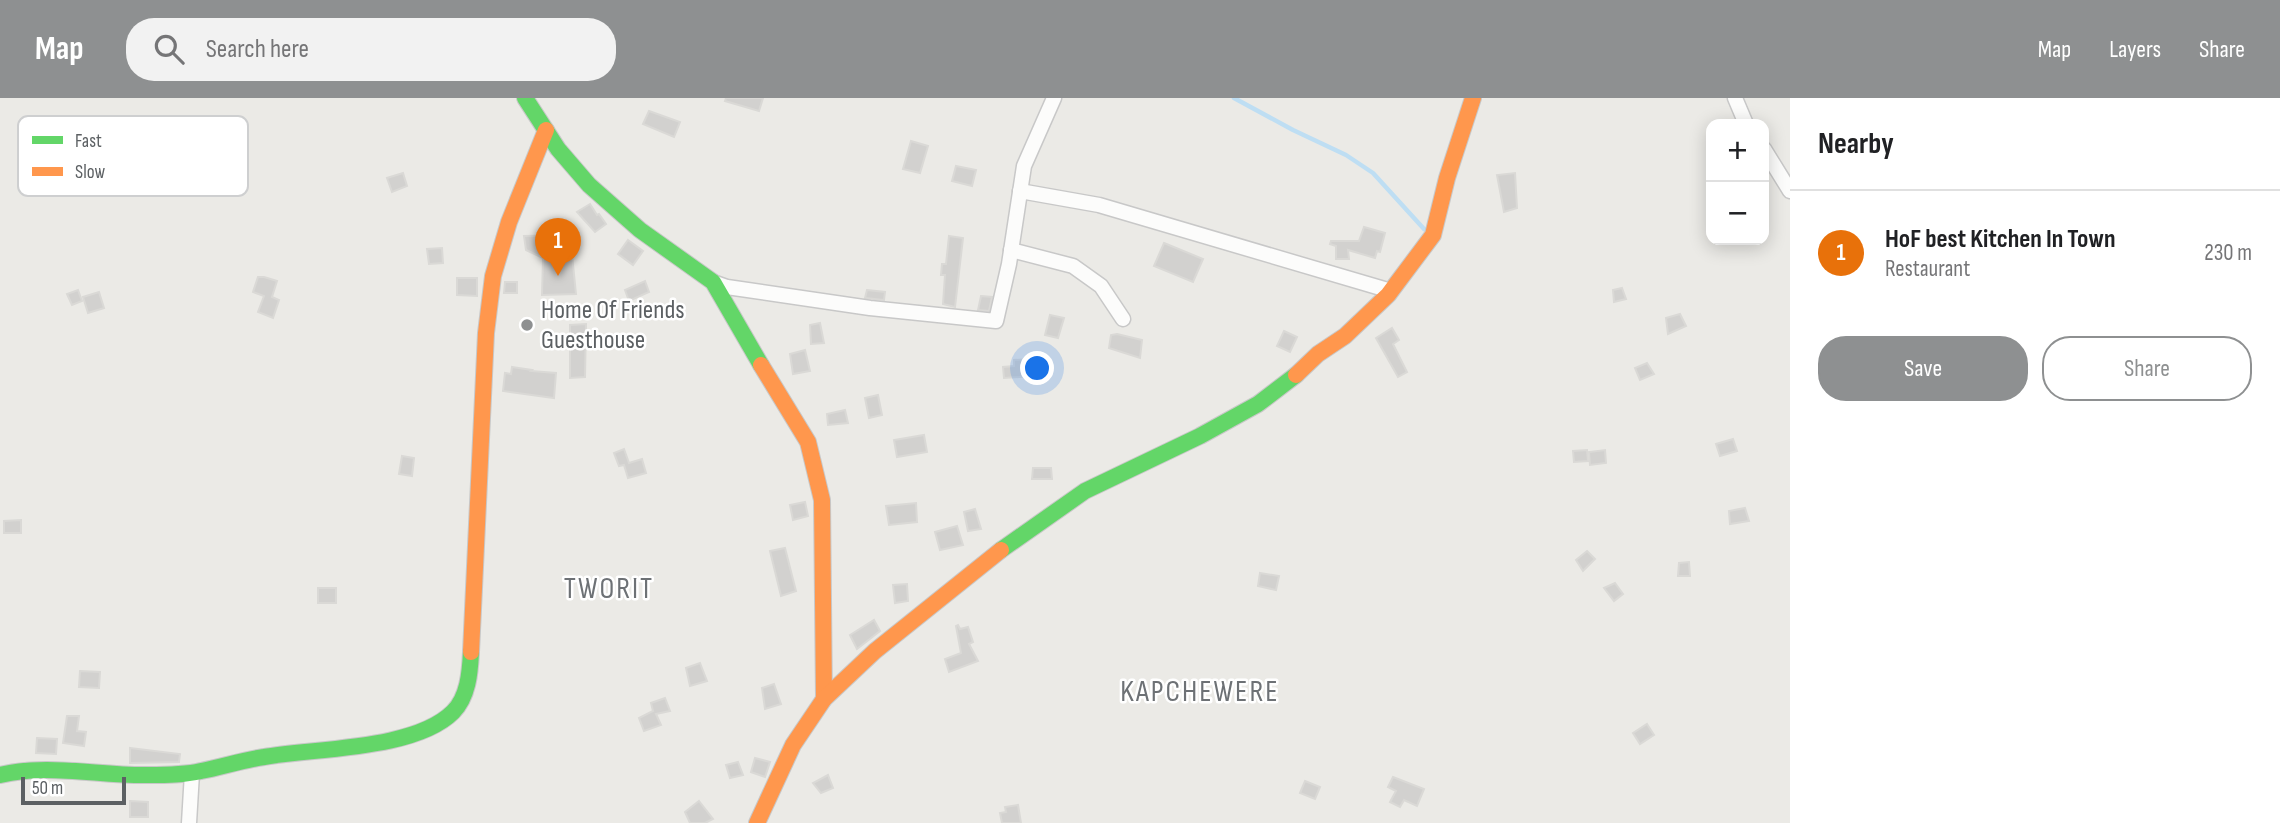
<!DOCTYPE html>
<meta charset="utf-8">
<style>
:root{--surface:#fff;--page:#f2f2f2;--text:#202124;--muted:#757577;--line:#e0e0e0;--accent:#8e9091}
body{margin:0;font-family:"Sofia Sans Condensed",sans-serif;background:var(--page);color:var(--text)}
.controls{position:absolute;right:21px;top:21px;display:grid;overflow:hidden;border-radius:14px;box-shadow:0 4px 18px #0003}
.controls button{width:63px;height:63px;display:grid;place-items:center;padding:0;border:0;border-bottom:2px solid var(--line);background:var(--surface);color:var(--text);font:35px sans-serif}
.scale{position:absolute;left:21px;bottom:18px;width:105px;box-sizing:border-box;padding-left:7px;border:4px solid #5c6063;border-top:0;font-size:19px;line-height:24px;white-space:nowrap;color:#5c6063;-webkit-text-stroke:5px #fff;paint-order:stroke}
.you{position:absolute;left:1038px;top:271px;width:24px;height:24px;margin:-18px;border:5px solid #fff;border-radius:50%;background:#1a73e8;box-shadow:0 0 0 10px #1a73e833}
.badge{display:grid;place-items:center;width:46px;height:46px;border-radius:50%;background:var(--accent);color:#fff;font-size:23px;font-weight:700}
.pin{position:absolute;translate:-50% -58px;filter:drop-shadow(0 2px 4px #0008)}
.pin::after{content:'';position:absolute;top:37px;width:24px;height:21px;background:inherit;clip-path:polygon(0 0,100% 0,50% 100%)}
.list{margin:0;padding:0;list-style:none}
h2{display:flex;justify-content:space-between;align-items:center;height:91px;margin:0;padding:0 28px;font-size:30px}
h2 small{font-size:23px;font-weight:400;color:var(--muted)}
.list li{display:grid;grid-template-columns:46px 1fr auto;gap:21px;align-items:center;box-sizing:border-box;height:126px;padding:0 28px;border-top:2px solid var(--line)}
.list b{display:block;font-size:26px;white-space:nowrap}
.list p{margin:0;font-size:23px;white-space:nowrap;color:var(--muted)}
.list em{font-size:23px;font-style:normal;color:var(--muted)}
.actions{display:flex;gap:14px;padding:21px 28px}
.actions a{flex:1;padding:16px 0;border:2px solid var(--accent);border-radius:28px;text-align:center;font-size:24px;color:var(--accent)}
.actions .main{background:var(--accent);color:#fff}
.icon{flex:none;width:38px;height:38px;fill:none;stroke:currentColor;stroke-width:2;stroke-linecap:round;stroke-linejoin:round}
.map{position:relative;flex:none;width:1790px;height:725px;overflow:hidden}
header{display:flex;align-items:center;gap:42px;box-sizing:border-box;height:98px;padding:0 35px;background:var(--accent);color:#fff}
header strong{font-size:33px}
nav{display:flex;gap:38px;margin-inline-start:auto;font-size:24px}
.search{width:490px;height:63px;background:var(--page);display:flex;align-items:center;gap:18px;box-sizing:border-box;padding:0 24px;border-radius:28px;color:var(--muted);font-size:26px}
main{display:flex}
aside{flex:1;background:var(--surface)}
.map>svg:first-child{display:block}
</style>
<header>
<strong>Map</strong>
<div class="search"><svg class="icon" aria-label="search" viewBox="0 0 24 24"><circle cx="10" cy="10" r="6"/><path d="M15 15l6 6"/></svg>Search here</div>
<nav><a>Map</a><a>Layers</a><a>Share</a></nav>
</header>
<main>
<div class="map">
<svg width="1790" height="725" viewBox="0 0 1790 725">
<rect width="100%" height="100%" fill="#ebeae6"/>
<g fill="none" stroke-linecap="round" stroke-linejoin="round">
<!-- stream -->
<path stroke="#bedef3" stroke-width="4.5" d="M1234,0L1293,32L1346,57L1373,75L1424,131"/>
</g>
<!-- building -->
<g fill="#d2d1cf" stroke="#dad9d6" stroke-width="2">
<path d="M726,0H763L759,13L725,3Z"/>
<path d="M649,13L680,24L674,39L643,26Z"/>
<path d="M911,43L928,48L920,75L903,71Z"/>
<path d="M956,68L976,72L972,88L952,83Z"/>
<path d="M403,75L407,88L392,94L387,80Z"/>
<path d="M1515,75L1517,110L1504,114L1497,77Z"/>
<path d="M590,106L597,117L599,116L606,126L595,134L577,114Z"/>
<path d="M1364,129L1385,135L1380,154L1377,153L1375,160L1348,152L1349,161H1336V148L1330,146L1331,143H1359Z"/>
<path d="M570,137L576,196L542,197L543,160L526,152L524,138Z"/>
<path d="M949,138L963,140L955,209L943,206L945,177H941L942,166H946Z"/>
<path d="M628,142L643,153L633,167L618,156Z"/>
<path d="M1164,145L1203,161L1193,184L1154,168Z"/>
<path d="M442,150L443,165L429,166L427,151Z"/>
<path d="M258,179H264L277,183L272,199L279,202L273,220L258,214L264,198L253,194Z"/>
<path d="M457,180H477V198L457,197Z"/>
<path d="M645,183L649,194L629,203L625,192Z"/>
<path d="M505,184H517V195H504Z"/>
<path d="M1622,190L1626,201L1614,204L1613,192Z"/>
<path d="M78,192L82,203L72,207L67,196Z"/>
<path d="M867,192L885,194L884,202L865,200Z"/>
<path d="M99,194L104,210L88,215L83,199Z"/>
<path d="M981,198L992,199L989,213L978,212Z"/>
<path d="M1680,216L1686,228L1668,236L1666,220Z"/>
<path d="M1050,217L1064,220L1058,240L1045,237Z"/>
<path d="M820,225L824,245L811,246L810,227Z"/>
<path d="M586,226L585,279L570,280V227Z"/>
<path d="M1392,230L1399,242L1393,246L1407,274L1398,279L1376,240Z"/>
<path d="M1284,233L1297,239L1290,254L1277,248Z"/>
<path d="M1117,236L1142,242L1140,260L1109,250L1111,237Z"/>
<path d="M805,252L810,273L793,276L790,256Z"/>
<path d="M1031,261L1032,278L1004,280L1003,269L1014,268V262Z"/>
<path d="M1647,265L1654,276L1640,282L1635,270Z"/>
<path d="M512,269L532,272L531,273L556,275L554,300L503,293L505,275L511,276Z"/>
<path d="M878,297L882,317L869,320L865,300Z"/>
<path d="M845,312L848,325L828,327L827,316Z"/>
<path d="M924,337L927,354L897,359L894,342Z"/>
<path d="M1733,341L1737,353L1720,358L1716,346Z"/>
<path d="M624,351L629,365L642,361L646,375L628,380L624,367L619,368L614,355Z"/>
<path d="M1587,352L1588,363L1574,364L1573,353Z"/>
<path d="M1605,352L1606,365L1590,367L1589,354Z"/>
<path d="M402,358L414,360L412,378L399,376Z"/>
<path d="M1033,370H1051L1052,381H1032Z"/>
<path d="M805,404L808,418L793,422L790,407Z"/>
<path d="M916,405L917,424L889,427L886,408Z"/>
<path d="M1745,410L1749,423L1730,426L1729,413Z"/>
<path d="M975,411L981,431L968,433L964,414Z"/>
<path d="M21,422V435H4V423Z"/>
<path d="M957,428L963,447L940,452L935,434Z"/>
<path d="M785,450L796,493L781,498L770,453Z"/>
<path d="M1587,453L1595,461L1583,473L1576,462Z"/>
<path d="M1689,464L1690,478H1678L1679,465Z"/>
<path d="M1260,475L1279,478L1276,492L1258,488Z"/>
<path d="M1615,485L1623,496L1614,503L1604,490Z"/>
<path d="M907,486L908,503L895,505L893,487Z"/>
<rect x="318" y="490" width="18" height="15"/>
<path d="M874,522L880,533L857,551L850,537Z"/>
<path d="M958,527L960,531L968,529L973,544L969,546L978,563L949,574L945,561L961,555L956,528Z"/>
<path d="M700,565L707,583L690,588L686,570Z"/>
<path d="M80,573L100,574L99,590L79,589Z"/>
<path d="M774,586L781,606L765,611L762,590Z"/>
<path d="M665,600L670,613L656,616L661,627L644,633L639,620L653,613L651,605Z"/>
<path d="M67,618H79L77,633L86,634L84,648L63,645Z"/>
<path d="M1647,626L1654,637L1640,646L1633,635Z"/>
<path d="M37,640L57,641L56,656L36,655Z"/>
<path d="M130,650L180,656L179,664L130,665Z"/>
<path d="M755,660L770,664L765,679L751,674Z"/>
<path d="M738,664L743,677L730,680L726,667Z"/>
<path d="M828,677L833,690L821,695L813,685Z"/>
<path d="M1393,679L1424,691L1417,708L1404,702L1400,709L1390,704L1396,693L1388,689Z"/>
<path d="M1305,683L1320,689L1315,701L1300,695Z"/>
<path d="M130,703L148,704V719H130Z"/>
<path d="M699,703L713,721L705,725H690L685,714Z"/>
<path d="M1018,707L1021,725H1002L1000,715L1006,714L1005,709Z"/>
</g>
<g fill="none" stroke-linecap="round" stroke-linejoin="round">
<defs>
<g id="street">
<path d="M1735,0L1746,26"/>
<path d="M1764,51L1790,93"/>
<path d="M1020,93L1099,107L1391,193"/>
<path d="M1011,152L1073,168L1101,188L1123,221"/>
<path d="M713,184L727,189L870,210L996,223L1009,166L1024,68L1054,0"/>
<path d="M189,725L192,675"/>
</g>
<g id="fast">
<path d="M525,0L558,51L589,87L640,132L713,184L761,267"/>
<path d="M1001,452L1085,393L1200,338L1258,306L1296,277"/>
<path d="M0,677C48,665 99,678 148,677C166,677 184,677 201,673C222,669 243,662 264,659C315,650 415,652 453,614C468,599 470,575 471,554"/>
</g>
<g id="slow">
<path d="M761,267L808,344L822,402L824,601"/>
<path d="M1296,277L1318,256L1345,238L1388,197L1433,137L1447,80L1473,0"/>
<path d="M471,554L486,235L493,178L509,124L546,32"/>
<path d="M757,725L793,647L824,601L875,553L1001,452"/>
</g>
</defs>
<!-- street casing -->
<use href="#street" stroke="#c8c8c8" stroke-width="17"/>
<!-- fast casing -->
<use href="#fast" stroke="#c8c8c8" stroke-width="18"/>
<!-- slow casing -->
<use href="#slow" stroke="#c8c8c8" stroke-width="18"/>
<!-- street -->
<use href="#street" stroke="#fcfcfb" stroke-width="14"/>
<!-- fast -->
<use href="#fast" stroke="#63d668" stroke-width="16"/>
<!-- slow -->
<use href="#slow" stroke="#ff974d" stroke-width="16"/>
</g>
<!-- markers -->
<circle fill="#8e9091" stroke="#fff" stroke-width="2.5" cx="527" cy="227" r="7"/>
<g text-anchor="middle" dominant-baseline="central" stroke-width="5" stroke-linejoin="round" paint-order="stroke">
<!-- poi labels -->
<g font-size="26" fill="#5c6063" stroke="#fff" text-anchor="start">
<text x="541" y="212">Home Of Friends<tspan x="541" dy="30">Guesthouse</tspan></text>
</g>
<!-- quarter labels -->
<g font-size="30" letter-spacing="2" fill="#6d7175" stroke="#fff">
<text x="609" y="491">TWORIT</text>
<text x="1200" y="594">KAPCHEWERE</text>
</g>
</g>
<!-- legend -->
<rect x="18" y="18" width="230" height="80" rx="10" fill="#fff" stroke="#cecfd0" stroke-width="2"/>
<rect x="32" y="38" width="31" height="8" fill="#63d668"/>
<rect x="32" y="69" width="31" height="9" fill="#ff974d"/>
<g font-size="19" fill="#5c6063">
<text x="75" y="49">Fast</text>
<text x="75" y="80">Slow</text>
</g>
</svg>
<div class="controls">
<button>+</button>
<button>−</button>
</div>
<div class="scale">50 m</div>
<div class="you"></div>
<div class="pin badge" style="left:558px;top:178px;background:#e8710a">1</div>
</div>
<aside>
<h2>Nearby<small></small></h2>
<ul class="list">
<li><span class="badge" style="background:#e8710a">1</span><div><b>HoF best Kitchen In Town</b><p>Restaurant</p></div><em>230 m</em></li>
</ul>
<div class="actions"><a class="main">Save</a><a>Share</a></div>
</aside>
</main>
